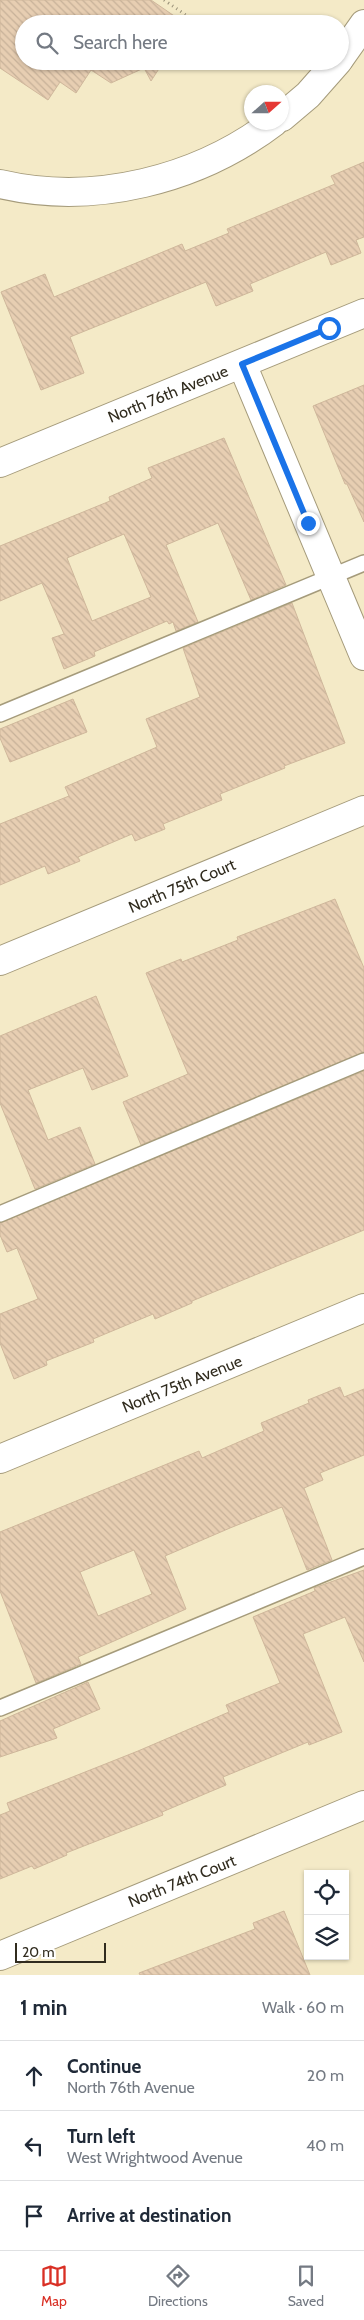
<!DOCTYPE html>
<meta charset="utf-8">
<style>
:root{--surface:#fff;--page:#f6f6f7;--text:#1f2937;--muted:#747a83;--line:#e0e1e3;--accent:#d93025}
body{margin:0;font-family:Cabin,sans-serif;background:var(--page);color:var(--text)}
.controls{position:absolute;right:15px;bottom:15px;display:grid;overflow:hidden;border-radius:0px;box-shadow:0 1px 4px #0004}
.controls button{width:45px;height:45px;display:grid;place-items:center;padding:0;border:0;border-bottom:1px solid var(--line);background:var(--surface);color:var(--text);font:25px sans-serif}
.compass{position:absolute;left:244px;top:85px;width:45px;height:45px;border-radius:50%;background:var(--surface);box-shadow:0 1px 4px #0004;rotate:69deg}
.scale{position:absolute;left:15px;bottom:12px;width:91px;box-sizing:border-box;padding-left:5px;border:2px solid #312c1f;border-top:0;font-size:14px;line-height:18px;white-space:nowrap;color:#312c1f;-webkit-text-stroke:4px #fff;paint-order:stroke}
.stop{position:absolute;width:15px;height:15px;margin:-11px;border:4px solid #1a73e8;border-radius:50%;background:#fff}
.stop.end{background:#1a73e8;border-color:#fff;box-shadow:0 1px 5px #0008}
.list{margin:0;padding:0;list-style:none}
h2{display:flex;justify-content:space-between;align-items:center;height:65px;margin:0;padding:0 20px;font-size:21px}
h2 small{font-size:16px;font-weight:400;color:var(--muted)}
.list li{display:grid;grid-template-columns:32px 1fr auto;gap:15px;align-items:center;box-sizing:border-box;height:70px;padding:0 20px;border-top:1px solid var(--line)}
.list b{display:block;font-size:19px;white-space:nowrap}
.list p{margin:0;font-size:16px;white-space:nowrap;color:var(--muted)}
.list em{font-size:16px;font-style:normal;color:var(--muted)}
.icon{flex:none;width:28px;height:28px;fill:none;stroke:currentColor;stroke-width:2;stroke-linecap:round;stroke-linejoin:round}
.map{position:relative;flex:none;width:364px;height:1975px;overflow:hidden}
.search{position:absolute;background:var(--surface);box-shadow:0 1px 4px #0004;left:15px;right:15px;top:15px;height:55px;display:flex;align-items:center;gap:12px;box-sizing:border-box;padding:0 18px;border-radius:28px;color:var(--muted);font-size:19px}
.sheet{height:275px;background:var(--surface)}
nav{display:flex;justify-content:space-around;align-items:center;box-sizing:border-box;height:70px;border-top:1px solid var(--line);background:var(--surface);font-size:14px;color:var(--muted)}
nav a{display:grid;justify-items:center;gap:2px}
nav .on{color:var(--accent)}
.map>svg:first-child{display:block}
</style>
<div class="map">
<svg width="364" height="1975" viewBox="0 0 364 1975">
<defs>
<pattern id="building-back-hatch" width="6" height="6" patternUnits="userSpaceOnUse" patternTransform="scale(1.25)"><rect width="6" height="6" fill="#e7ceb2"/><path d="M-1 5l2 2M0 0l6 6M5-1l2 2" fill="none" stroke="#c7b199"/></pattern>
</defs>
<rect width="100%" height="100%" fill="#f4eac7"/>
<!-- building -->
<g fill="url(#building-back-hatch)" stroke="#cfb79b" fill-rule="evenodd">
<path d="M0,0H151L186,24H24V61H164L151,81L144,68L111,83L91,70L76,93L60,82L48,100L0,68Z"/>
<path d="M364,162V237L356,240L361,253L331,265L326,252L250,284L253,291L216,306L206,282L70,337L84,373L41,390L1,292L45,274L54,297L182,244L185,251L229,233L227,229L335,184L331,176Z"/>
<path d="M364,385V522L347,484H345L313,406Z"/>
<path d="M224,438L286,585L251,600L218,523L166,545L198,622L176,631L173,622L169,624L167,621L94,652L95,656L64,669L52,638L64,634L42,583L0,601V546L110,501L109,497L152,478L148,468ZM124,534L151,597L92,621L67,558Z"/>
<path d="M292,603L345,743L284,766L285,768L220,794L222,800L163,824L165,829L135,841L132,834L78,857L80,861L48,874L45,866L0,885V824L69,796L65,787L157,747L146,719L200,697L183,648Z"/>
<path d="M73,699L87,732L10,762L0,738V729Z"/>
<path d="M335,899L364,968V1052L141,1145L123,1102L188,1074L146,973L181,959L182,962L238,940L237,937Z"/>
<path d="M96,996L128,1076L92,1090L83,1068L28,1090L48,1140L80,1127L95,1164L35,1189L0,1103V1036Z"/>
<path d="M364,1071V1230L192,1301V1303L155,1319L153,1314L93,1339L94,1342L46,1361L47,1365L14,1379L0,1343V1314L38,1299L17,1248L7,1252L0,1235V1223Z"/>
<path d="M340,1387L344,1397L364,1389V1455L320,1473L323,1480L304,1488L332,1560L307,1570L282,1507L230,1528L165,1556L186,1609L78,1657L81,1664L36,1683L0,1591V1532L199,1451L202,1458L264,1431L261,1423L309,1403L308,1400ZM134,1550L152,1594L98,1616L80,1572Z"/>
<path d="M364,1570V1662L345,1617L303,1634L342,1732L309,1745L308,1742L223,1777L226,1785L162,1812L163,1815L66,1853L67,1855L34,1869L32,1866L0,1879V1815L10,1811L7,1803L138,1751L229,1712L226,1705L280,1683L253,1617L315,1591L314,1588Z"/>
<path d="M88,1682L100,1709L53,1729L57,1738L0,1757V1721Z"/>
<path d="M284,1911L310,1975H140L139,1973L255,1929L253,1923Z"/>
</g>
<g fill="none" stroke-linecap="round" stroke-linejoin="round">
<defs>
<g id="service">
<path d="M0,714L364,563"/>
<path d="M0,1214L364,1061"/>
<path d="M0,1708L364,1557"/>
</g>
<g id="minor">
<path d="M340,58L364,24"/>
<path d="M282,117L308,95L338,61"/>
<path d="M0,184C94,206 198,180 274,122"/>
<path d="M242,364L364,656"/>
<path d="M0,463L364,313"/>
<path d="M0,961L364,810"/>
<path d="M0,1956L364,1805"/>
</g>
<path id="tertiary" d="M0,1459L364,1308"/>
</defs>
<!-- service casing -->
<use href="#service" stroke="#a59b7b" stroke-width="18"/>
<!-- minor casing -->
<use href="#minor" stroke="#a59b7b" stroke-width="30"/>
<!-- tertiary casing -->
<use href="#tertiary" stroke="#a59b7b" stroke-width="30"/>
<!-- path -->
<path stroke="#978f77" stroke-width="3" stroke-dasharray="1 4" stroke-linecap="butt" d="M164,0L199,24"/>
<!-- service -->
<use href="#service" stroke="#fff" stroke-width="15"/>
<!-- minor -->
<use href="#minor" stroke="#fff" stroke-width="28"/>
<!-- tertiary -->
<use href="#tertiary" stroke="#fff" stroke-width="28"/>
</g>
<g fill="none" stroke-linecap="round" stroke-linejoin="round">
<!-- route -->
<path stroke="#1a73e8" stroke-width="6" d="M308,523L242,364L329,328"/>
</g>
<g text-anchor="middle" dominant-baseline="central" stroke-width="4" stroke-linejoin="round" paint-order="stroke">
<!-- street labels -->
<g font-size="16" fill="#312c1f" stroke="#fff">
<text transform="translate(168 394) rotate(-22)">North 76th Avenue</text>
<text transform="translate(182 886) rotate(-23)">North 75th Court</text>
<text transform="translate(182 1384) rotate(-22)">North 75th Avenue</text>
<text transform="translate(182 1881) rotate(-22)">North 74th Court</text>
</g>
</g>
</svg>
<div class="controls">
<button><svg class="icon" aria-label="locate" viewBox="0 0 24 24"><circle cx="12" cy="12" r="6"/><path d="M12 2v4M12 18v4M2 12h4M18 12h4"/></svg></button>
<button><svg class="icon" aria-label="layers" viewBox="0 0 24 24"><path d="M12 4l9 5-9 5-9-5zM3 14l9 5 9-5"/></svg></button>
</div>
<svg class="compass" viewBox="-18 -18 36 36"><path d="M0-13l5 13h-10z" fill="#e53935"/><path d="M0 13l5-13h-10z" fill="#747a83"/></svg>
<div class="scale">20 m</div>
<div class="stop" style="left:329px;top:328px"></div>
<div class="stop end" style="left:308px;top:523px"></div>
<div class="search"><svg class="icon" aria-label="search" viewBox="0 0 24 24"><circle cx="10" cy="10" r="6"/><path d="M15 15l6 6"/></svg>Search here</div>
</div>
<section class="sheet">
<h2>1 min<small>Walk · 60 m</small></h2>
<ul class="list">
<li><svg class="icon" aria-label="ahead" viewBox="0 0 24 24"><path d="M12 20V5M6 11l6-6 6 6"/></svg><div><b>Continue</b><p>North 76th Avenue</p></div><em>20 m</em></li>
<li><svg class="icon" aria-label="left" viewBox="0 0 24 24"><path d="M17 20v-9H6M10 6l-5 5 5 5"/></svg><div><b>Turn left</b><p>West Wrightwood Avenue</p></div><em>40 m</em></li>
<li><svg class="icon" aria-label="arrive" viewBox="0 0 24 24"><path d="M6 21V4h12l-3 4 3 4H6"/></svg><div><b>Arrive at destination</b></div></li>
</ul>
</section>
<nav>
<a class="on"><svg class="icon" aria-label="map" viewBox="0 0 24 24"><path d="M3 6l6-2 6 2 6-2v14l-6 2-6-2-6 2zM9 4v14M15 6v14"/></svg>Map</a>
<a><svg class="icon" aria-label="directions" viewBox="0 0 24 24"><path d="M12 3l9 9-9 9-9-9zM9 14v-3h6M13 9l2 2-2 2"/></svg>Directions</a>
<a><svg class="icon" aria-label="saved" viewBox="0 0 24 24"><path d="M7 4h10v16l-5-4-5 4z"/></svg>Saved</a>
</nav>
